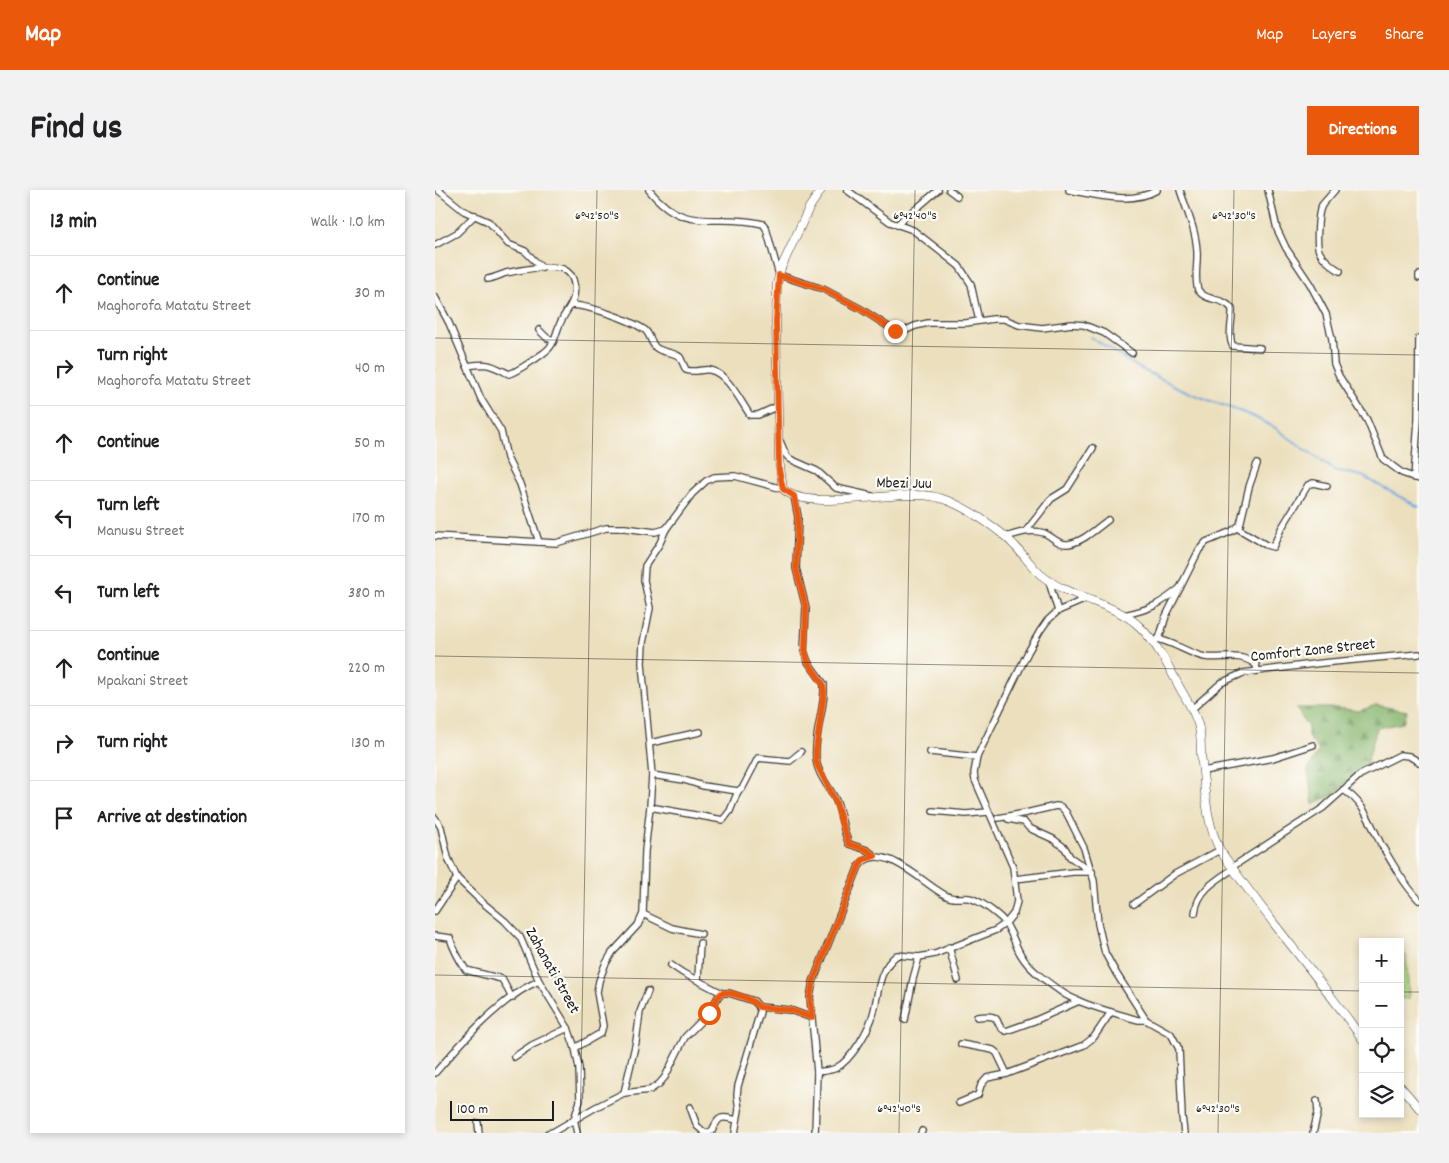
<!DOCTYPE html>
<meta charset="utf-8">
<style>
:root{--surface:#fff;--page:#f2f2f2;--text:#202124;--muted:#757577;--line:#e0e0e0;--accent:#ea580c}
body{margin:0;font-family:Dekko,sans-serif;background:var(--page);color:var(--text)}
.controls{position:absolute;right:15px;bottom:15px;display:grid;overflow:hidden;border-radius:0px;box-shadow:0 2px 8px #0003}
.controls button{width:45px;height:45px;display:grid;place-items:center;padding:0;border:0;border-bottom:1px solid var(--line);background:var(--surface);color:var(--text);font:25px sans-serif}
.scale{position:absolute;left:15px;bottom:12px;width:104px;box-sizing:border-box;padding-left:5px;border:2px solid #1c1c1c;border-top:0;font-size:14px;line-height:18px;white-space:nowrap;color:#1c1c1c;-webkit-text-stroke:4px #fdfcf7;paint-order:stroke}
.stop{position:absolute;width:15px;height:15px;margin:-11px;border:4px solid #ea580c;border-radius:50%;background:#fff}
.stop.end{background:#ea580c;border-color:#fff;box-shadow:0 1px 5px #0008}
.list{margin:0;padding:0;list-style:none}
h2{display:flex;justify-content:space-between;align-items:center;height:65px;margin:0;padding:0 20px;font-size:21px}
h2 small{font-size:16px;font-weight:400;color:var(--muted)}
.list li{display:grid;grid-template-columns:32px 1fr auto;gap:15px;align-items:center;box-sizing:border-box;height:75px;padding:0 20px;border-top:1px solid var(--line)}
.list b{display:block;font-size:19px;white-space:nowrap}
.list p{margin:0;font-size:16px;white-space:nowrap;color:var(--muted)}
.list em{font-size:16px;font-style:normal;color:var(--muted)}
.icon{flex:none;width:28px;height:28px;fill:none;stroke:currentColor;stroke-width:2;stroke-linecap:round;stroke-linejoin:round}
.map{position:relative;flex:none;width:984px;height:943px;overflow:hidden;border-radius:0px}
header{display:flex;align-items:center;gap:30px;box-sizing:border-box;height:70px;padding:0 25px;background:var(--accent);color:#fff}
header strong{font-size:24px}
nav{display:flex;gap:28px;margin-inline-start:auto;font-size:18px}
.intro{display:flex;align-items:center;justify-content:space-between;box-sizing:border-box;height:120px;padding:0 30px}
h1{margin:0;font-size:35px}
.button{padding:12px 22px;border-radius:0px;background:var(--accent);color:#fff;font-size:18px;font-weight:700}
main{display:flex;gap:30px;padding:0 30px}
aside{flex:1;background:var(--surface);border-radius:0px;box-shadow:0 2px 8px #0003}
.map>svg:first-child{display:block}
</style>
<header>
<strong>Map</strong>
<nav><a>Map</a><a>Layers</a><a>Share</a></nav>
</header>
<div class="intro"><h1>Find us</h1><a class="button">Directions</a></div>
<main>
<aside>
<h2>13 min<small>Walk · 1.0 km</small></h2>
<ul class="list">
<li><svg class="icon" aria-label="ahead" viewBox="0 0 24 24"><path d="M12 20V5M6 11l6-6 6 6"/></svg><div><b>Continue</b><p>Maghorofa Matatu Street</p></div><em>30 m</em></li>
<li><svg class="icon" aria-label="right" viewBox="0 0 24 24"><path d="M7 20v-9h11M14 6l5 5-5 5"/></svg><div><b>Turn right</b><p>Maghorofa Matatu Street</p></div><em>40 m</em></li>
<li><svg class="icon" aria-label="ahead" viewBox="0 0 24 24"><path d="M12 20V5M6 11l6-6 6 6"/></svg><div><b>Continue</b></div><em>50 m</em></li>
<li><svg class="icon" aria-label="left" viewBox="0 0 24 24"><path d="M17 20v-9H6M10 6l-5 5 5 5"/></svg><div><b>Turn left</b><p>Manusu Street</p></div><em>170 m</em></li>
<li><svg class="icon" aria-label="left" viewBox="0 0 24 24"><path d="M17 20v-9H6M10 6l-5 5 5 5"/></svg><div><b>Turn left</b></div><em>380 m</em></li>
<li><svg class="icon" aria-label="ahead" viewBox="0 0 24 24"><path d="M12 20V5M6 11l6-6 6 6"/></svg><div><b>Continue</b><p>Mpakani Street</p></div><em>220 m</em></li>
<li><svg class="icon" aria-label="right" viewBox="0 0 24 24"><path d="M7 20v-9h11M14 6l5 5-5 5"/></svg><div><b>Turn right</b></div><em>130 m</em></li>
<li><svg class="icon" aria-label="arrive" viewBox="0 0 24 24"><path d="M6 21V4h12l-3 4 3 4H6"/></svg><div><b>Arrive at destination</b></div></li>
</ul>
</aside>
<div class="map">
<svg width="984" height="943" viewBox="0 0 984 943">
<defs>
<pattern id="grass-dots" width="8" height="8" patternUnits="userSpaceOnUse" patternTransform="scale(1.25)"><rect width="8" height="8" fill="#abd47f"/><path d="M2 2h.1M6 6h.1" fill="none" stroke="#93b56d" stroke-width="1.8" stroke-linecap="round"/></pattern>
<pattern id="forest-firs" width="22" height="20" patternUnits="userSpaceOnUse" patternTransform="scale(1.25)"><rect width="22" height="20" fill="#88b66e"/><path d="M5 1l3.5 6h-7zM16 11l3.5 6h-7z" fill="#6e935a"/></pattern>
</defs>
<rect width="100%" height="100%" fill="#fdfcf7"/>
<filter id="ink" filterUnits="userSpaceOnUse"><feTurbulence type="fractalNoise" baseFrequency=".02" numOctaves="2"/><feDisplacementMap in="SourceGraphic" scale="10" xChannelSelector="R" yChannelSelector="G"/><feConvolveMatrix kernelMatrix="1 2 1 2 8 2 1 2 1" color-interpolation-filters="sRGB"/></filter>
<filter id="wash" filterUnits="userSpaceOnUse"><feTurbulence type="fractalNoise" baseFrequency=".0096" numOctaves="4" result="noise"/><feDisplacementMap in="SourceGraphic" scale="20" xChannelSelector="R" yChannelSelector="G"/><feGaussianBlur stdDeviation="1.12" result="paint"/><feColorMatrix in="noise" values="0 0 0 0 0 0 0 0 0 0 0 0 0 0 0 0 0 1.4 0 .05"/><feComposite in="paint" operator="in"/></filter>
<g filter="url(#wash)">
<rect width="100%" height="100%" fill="#ebdfbd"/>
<!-- grass -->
<path fill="url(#grass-dots)" stroke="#64784e" d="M965,758L971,765L974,809L965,808Z"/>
<!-- forest -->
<path fill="url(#forest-firs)" stroke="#526945" d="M941,515L972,521L968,533L942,538L931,576L896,606L878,614L873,580L884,560L873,547V537L861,518H902L924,521Z"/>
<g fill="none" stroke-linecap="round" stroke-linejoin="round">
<!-- stream -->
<path stroke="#6fa6dd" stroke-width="2" d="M656,147L704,178L757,204L815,225L839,237L899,280L927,286L984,317"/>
</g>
</g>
<g filter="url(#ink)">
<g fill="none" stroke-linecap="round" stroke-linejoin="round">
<defs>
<g id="minor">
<path d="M3,0L29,21L54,32L73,54L90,61L107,78"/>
<path d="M214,0C251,46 280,22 328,34L331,38L344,85L388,99L426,119L460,141H469L480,136L493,133H531L558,129H569L584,135L607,138L637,134L649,135L669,143L697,163"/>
<path d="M412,0L455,32L478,40L524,76L536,94L544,131"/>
<path d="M514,0L522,6"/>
<path d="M634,0C661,5 697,15 722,0"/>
<path d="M745,0C751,19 761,40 762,61C763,74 759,87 763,100C771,112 789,107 797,119C798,130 792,147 798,156L825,158"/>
<path d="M833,0L842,39L851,58L875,94L891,124L897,149L899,174L904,186L932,230L948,269L967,283L984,289"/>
<path d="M900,0L887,15L885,20C883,27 881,54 884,61C887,68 898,77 905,81"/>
<path d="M462,35L471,26L481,19L503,0"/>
<path d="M0,55L22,43L40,25"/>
<path d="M984,85V88"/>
<path d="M0,107L14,133L46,209L66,241L72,268L85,294L104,352"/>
<path d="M136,115C155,116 194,129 210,140C216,145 216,156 223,159C230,163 239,162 245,167L251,180C259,183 267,179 275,180C292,183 306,212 315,225H323L343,216"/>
<path d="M104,140L112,148L119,150"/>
<path d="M32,176C55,173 54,174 74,184C81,182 111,163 115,157C120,151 121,143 124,136C127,128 131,123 135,116C142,104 142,85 128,79C114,74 85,80 71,83C65,85 59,88 53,89"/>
<path d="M345,251L351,265L355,269L382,281L401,298L437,306"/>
<path d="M979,288L983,230L984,148"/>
<path d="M359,306L363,327L361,378L371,418L369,461L373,472L389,494V502C388,524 379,546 381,568C382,585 396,598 402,613C407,627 408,641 414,654L432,660L440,666"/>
<path d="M802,338L831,355L838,357L846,339L873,295L878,293L892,296"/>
<path d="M591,341L616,309L632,299L658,258"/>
<path d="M0,346L121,353L171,338H190L220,342L231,339"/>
<path d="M571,347C584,343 595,339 609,343C617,346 623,355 633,354C648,352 662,338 673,330"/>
<path d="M614,392L623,421"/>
<path d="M689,425C716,419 724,415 745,398"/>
<path d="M722,449C739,452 754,464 770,467C788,470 804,461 821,475L822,480"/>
<path d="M724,449L731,426L764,360L771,352L797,341L805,335L814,297L822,274"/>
<path d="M757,519L786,493L808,483L887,473L984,464"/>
<path d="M215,553L265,542"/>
<path d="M495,562L542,567"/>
<path d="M768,581L838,568L878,555"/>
<path d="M217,585L249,590L268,596L303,601L308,597L323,568L355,571L366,562"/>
<path d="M908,600C928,610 936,635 946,654C957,673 969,694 984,710"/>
<path d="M215,617L288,630L295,621L303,601"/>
<path d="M498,621L531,624L553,622"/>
<path d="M0,628L6,637L13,668L22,688L47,712L70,731L85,747L104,791L133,838L140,858L144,878L145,911L139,929L142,943"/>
<path d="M563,628L591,623L621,616L626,617L631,622L649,658L659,691L663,734L670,763L681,783L711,830L736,844L744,859L747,926L749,943"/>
<path d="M573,629L589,632L594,638L618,649L630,658L635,667L657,682"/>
<path d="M797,677L888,618L925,585L965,565L974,566L984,572"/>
<path d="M580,689L638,682H657"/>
<path d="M699,714L740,684L785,660"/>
<path d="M0,721L22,688"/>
<path d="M760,723C762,701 781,690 798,679"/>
<path d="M208,724L237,738L266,744"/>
<path d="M0,746L15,748C18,758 25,771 31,780L67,789L77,808"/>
<path d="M514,757L523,790"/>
<path d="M236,775L248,783L287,803"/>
<path d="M263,789L265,753"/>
<path d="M324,817L355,820L377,828"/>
<path d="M542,827C572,823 556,835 571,841L599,831L644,811"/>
<path d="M470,830L478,789L484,767"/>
<path d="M526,854L558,860L562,863L572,884"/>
<path d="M140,858L166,843L168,836L162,802L164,791L170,775L177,763L203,735L208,724L210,661L215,617L217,585L207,473L208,453L215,418L209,390L210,376L225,353L231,339L257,304L271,291L279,287L300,286L348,299"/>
<path d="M79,867L97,855L133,838"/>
<path d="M382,882C388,881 395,881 401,878C417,870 435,838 439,821C444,800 443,780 462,765L484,767L500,764L561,740L571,733L579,723L582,711L578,677L540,590L539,583L542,567L593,462L605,441L612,431L623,421L651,409"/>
<path d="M0,883C26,853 67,806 104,791"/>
<path d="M189,903L201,852L205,822L213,801"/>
<path d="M524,913L543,905L546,895L552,888L572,884L649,855L659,847L676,822"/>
<path d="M255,917L262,936L270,943L277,941C284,926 285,926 302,930"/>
<path d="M43,933L44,943"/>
<path d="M113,943L118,942L161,917L189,903L215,900L224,894L230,887L250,847L274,823L283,807L287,803H294L319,811L324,817L325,822L303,896L302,905L304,920L300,943"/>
<path d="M380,943L382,882L375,807L378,792L424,676C446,647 490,696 512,706C519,710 526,707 534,708C545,710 558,721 566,728C576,737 579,754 586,765C594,779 611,791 625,801C642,814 681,823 703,830H711"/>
<path d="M486,943L487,941"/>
<path d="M878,943L883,922L882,911"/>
</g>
<g id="tertiary">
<path d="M386,0L374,18L346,78L342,94L341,131L344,269L348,299C370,321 450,303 482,305C490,305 499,306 508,309C528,315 566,340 580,356C589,365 596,376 605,384C634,409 680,412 705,437C723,455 734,477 746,500C753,512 761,524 764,538C766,546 766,555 766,564C770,596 770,631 785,660C829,726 883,785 928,850"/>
<path d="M965,896L984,918"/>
</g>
</defs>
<!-- minor casing -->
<use href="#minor" stroke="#3b3934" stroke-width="8"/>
<!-- tertiary casing -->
<use href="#tertiary" stroke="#3b3934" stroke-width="9"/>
<!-- minor -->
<use href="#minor" stroke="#fff" stroke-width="5.5"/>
<!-- tertiary -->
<use href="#tertiary" stroke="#fff" stroke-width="8"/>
</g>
</g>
<g fill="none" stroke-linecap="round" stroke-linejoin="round" filter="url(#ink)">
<!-- route -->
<path stroke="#ea580c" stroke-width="6" d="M274,823C278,818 281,806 287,803C295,801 320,810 324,817L355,820L377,828L375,807L378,792L424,676L428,670L440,666L432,660L414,654L407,634L401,612L383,577L381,571V560L389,502L388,494L373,472L370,461L371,418L361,378L363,327L359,306L348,299L344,280L341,131L344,85L388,99L426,119L460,141"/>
</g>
<!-- ticks -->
<path fill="none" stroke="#1c1c1c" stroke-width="1" stroke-opacity="0.45" d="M0,148L984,165M0,466L984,483M0,785L928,801M965,802H984M145,943L162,0M464,943L480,0M783,943L799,0"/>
<g text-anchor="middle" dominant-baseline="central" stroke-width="4.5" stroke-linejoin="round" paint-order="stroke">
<!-- street labels -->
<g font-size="16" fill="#1c1c1c" stroke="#fdfcf7">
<text transform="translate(469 294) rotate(1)">Mbezi Juu</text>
<text transform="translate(878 461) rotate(-6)">Comfort Zone Street</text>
<text transform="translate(117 781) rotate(61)">Zahanati Street</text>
</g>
</g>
<g font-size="12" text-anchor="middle" fill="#1c1c1c" stroke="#fdfcf7" stroke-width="4.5" stroke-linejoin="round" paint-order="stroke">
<text x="162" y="29">6°42'50"S</text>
<text x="480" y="29">6°42'40"S</text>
<text x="799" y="29">6°42'30"S</text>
<text x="464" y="922">6°42'40"S</text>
<text x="783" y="922">6°42'30"S</text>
</g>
</svg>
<div class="controls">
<button>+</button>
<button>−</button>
<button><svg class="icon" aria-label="locate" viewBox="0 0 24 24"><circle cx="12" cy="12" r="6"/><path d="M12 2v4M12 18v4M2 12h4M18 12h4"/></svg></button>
<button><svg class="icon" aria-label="layers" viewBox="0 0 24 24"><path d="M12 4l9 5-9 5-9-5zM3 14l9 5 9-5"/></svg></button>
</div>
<div class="scale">100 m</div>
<div class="stop" style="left:274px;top:823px"></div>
<div class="stop end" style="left:460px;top:141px"></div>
</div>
</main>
